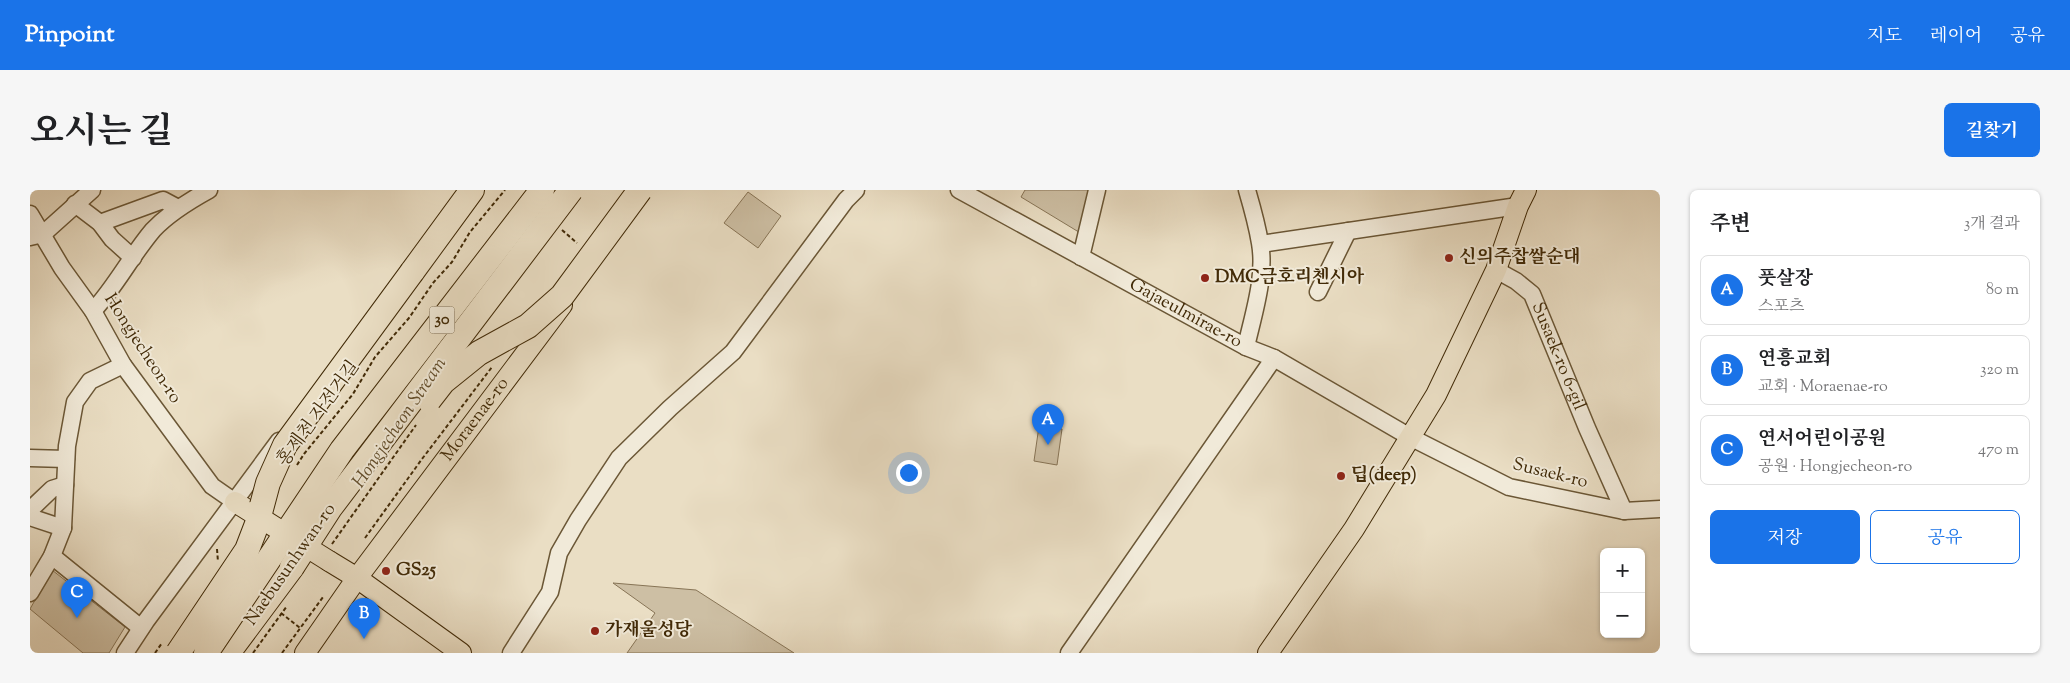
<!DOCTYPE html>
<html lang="ko">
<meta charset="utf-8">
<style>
:root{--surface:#fff;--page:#f6f6f6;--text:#202124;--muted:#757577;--line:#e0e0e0;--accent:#1a73e8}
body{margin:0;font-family:"Sorts Mill Goudy","Noto Serif KR",serif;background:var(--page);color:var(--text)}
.controls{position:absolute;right:15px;bottom:15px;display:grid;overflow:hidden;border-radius:8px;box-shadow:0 1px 4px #0004}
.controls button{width:45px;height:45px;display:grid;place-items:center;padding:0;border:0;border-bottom:1px solid var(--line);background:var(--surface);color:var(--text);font:25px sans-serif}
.you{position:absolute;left:878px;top:282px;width:18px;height:18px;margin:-12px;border:4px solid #fff;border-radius:50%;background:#1a73e8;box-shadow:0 0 0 8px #1a73e833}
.badge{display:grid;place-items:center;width:32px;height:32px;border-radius:50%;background:var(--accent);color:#fff;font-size:16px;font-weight:700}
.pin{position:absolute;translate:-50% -41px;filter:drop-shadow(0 1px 2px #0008)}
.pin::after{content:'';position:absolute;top:26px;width:18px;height:15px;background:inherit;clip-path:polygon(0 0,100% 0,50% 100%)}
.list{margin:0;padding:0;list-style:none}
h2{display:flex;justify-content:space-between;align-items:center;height:65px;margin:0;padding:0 20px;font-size:21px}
h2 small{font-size:16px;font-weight:400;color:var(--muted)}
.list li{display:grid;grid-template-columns:32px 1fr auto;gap:15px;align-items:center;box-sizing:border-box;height:70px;margin:0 10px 10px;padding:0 10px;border:1px solid var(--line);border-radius:8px}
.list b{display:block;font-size:19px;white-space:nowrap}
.list p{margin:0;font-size:16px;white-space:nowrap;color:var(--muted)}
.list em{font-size:16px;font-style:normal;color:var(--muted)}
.actions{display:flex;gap:10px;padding:15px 20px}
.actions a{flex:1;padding:11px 0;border:1px solid var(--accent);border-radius:8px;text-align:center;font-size:18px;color:var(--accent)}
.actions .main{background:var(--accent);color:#fff}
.map{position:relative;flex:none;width:1630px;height:463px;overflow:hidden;border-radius:8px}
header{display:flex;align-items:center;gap:30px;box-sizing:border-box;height:70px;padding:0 25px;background:var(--accent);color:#fff}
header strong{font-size:24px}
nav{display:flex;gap:28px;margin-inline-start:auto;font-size:18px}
.intro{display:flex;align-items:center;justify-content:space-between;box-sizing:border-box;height:120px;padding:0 30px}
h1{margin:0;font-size:35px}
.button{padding:12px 22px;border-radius:8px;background:var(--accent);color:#fff;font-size:18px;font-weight:700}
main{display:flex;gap:30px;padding:0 30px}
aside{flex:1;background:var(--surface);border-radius:8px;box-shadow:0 1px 4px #0004}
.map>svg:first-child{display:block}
</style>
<header>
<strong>Pinpoint</strong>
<nav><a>지도</a><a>레이어</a><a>공유</a></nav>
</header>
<div class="intro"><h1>오시는 길</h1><a class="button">길찾기</a></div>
<main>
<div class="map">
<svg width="1630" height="463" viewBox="0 0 1630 463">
<rect width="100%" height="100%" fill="#eadec4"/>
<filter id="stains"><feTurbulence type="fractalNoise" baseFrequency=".004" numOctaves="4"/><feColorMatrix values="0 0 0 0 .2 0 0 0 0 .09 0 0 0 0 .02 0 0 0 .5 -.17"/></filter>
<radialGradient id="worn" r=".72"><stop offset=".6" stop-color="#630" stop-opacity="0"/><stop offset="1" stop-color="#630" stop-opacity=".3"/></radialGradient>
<!-- green -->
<g fill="#cdbfa4" stroke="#877456">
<path d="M995,0H1067L1057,47L991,7Z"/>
<path d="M718,2L751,26L728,58L694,33Z"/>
<path d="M1009,236L1032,239L1027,275L1004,271Z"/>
<path d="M22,380L95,437L79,463H53L0,419Z"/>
<path d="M583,393L666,400L764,463H597L625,423Z"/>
</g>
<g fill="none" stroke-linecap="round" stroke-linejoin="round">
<defs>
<g id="minor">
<path id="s1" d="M929,0L1216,157L1244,168L1380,247L1479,297L1594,321L1630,319"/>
<path d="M45,14L70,33L82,49L103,68"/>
<path d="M0,24L32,78L63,121L93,175L182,296L205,312"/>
<path d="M70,33L133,10L148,18"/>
<path d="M0,47L13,44L62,0"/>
<path d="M1231,54L1488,16"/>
<path d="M1051,67L1067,0"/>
<path id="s2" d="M1466,80L1486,91L1502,104L1557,238L1594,321"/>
<path d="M1288,102L1318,41"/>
<path d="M63,121C86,96 101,66 123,40C139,23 159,11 179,0"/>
<path d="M1216,157C1223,125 1236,87 1230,53C1227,35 1222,17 1217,0"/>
<path d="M0,268L36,269"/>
<path d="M0,320L22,299L35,295"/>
<path d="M0,327L33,338"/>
<path d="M22,366L111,438"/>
<path d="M0,403L22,366L33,338L37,256L45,212L60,191L93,175"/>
<path d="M95,463L116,431L249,251"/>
<path d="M481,463L520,402L529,363L548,330L589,268L640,218L703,162L816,10L826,0"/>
<path d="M1039,463L1244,168"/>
</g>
<g id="major">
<path d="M205,312L221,322"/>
<path d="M299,371L327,388L431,463"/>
<path id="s3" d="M275,463L327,388L532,115"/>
<path d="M1238,463L1324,339L1406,205L1466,80L1488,16L1496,0"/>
</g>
<g id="highway">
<path d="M382,82L442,0"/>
<path d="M198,463L262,377"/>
</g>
</defs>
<!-- minor casing -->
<use href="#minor" stroke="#6b5736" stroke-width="19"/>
<!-- major casing -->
<use href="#major" stroke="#412a07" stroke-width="22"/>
<!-- highway casing -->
<use href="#highway" stroke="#412a07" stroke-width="26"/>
<!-- path -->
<g stroke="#412a07" stroke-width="2" stroke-dasharray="4 2.5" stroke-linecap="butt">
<path d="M267,275L274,264L323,204L345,167L379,128L403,93L422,72L440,42L475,0"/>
<path d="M335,348L392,269L462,177"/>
<path d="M302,354L386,235"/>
<path d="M187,359L188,372"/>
<path d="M251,423L270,438"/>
<path d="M125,463L132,453"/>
<path d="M223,463L257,416"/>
<path d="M252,463L293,407"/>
</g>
<!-- minor -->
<use href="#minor" stroke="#f1ead9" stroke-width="16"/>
<!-- major -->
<use href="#major" stroke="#eadec4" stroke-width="20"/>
<!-- highway -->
<use href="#highway" stroke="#eadec4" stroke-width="24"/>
<defs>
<path id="major-bridge" d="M221,322L299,371"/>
<g id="highway-bridge">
<path d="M399,210L413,192L449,163L498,136L532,106L610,0"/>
<path d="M262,377L300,318L541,0"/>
<path d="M148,463L217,360L227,334L238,293L255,255L382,82"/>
<path d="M176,463L312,260L512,0"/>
</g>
</defs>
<!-- major-bridge casing -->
<use href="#major-bridge" stroke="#412a07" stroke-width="22" stroke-linecap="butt"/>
<!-- highway-bridge casing -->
<use href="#highway-bridge" stroke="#412a07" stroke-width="26" stroke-linecap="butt"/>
<!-- path-bridge -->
<path stroke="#412a07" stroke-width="2" stroke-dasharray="4 2.5" stroke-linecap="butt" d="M532,40L547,53"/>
<!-- major-bridge -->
<use href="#major-bridge" stroke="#eadec4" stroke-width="20"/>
<!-- highway-bridge -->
<use href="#highway-bridge" stroke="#eadec4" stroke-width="24"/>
</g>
<!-- markers -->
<g fill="#8f2418" stroke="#f1ead9" stroke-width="2">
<circle cx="1419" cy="68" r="5"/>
<circle cx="1175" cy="88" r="5"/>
<circle cx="1311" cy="286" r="5"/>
<circle cx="356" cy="381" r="5"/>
<circle cx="565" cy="441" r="5"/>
</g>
<g text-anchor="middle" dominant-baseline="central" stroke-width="4" stroke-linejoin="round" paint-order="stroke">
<!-- shield labels -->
<rect fill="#f1ead9" stroke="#766446" stroke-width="1" x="399.5" y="116.5" width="25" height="27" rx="4"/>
<g font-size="16" font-weight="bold" fill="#412a07">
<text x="412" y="130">30</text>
</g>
<!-- poi labels -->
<g font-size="18" font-weight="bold" fill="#412a07" stroke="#f1ead9" text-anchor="start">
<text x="1429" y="68">신의주찹쌀순대</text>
<text x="1185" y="88">DMC금호리첸시아</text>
<text x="1321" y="286">딥(deep)</text>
<text x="366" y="381">GS25</text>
<text x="575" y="441">가재울성당</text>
</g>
<!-- street labels -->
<g font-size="18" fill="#412a07" stroke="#f1ead9">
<text stroke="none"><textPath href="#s1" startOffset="258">Gajaeulmirae-ro</textPath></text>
<text transform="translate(112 159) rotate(57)">Hongjecheon-ro</text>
<text stroke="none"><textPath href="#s2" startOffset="111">Susaek-ro 6-gil</textPath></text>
<text transform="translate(289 224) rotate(-54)">홍제천 자전거길</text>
<text stroke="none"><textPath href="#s3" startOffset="289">Moraenae-ro</textPath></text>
<text transform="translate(1520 284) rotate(14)">Susaek-ro</text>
<text transform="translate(261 375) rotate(-55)">Naebusunhwan-ro</text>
</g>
<!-- water labels -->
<g font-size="19" font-style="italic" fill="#634e2c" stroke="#f1ead9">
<text transform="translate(370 233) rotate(-56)">Hongjecheon Stream</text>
</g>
</g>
<rect width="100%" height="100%" filter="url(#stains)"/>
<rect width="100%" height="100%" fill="url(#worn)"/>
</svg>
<div class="controls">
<button>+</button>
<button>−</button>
</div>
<div class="you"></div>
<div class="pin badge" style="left:1018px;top:255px">A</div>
<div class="pin badge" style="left:334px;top:449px">B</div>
<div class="pin badge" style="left:47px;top:428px">C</div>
</div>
<aside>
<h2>주변<small>3개 결과</small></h2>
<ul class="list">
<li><span class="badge">A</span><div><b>풋살장</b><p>스포츠</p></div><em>80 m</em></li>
<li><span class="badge">B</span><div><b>연흥교회</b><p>교회 · Moraenae-ro</p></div><em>320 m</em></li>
<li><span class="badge">C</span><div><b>연서어린이공원</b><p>공원 · Hongjecheon-ro</p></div><em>470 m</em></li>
</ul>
<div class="actions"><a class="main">저장</a><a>공유</a></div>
</aside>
</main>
